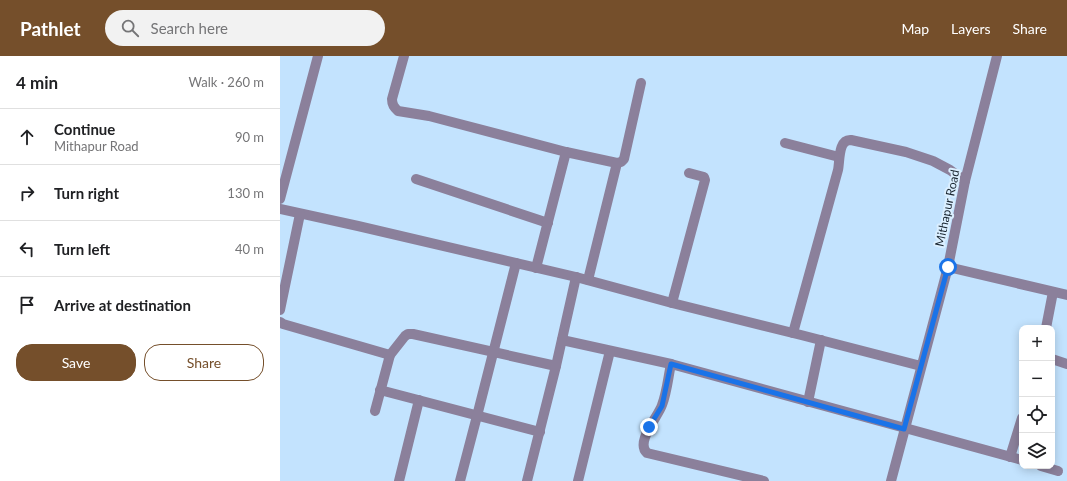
<!DOCTYPE html>
<meta charset="utf-8">
<style>
:root{--surface:#fff;--page:#f2f2f2;--text:#202124;--muted:#757577;--line:#e0e0e0;--accent:#754f2b}
body{margin:0;font-family:Lato,sans-serif;background:var(--page);color:var(--text)}
.controls{position:absolute;right:12px;bottom:12px;display:grid;overflow:hidden;border-radius:8px;box-shadow:0 2px 10px #0003}
.controls button{width:36px;height:36px;display:grid;place-items:center;padding:0;border:0;border-bottom:1px solid var(--line);background:var(--surface);color:var(--text);font:20px sans-serif}
.stop{position:absolute;width:12px;height:12px;margin:-9px;border:3px solid #1a73e8;border-radius:50%;background:#fff}
.stop.end{background:#1a73e8;border-color:#fff;box-shadow:0 1px 4px #0008}
.list{margin:0;padding:0;list-style:none}
h2{display:flex;justify-content:space-between;align-items:center;height:52px;margin:0;padding:0 16px;font-size:17px}
h2 small{font-size:13px;font-weight:400;color:var(--muted)}
.list li{display:grid;grid-template-columns:26px 1fr auto;gap:12px;align-items:center;box-sizing:border-box;height:56px;padding:0 16px;border-top:1px solid var(--line)}
.list b{display:block;font-size:15px;white-space:nowrap}
.list p{margin:0;font-size:13px;white-space:nowrap;color:var(--muted)}
.list em{font-size:13px;font-style:normal;color:var(--muted)}
.actions{display:flex;gap:8px;padding:12px 16px}
.actions a{flex:1;padding:9px 0;border:1px solid var(--accent);border-radius:16px;text-align:center;font-size:14px;color:var(--accent)}
.actions .main{background:var(--accent);color:#fff}
.icon{flex:none;width:22px;height:22px;fill:none;stroke:currentColor;stroke-width:2;stroke-linecap:round;stroke-linejoin:round}
.map{position:relative;flex:none;width:787px;height:425px;overflow:hidden}
header{display:flex;align-items:center;gap:24px;box-sizing:border-box;height:56px;padding:0 20px;background:var(--accent);color:#fff}
header strong{font-size:19px}
nav{display:flex;gap:22px;margin-inline-start:auto;font-size:14px}
.search{width:280px;height:36px;background:var(--page);display:flex;align-items:center;gap:10px;box-sizing:border-box;padding:0 14px;border-radius:22px;color:var(--muted);font-size:15px}
main{display:flex}
aside{flex:1;background:var(--surface)}
.map>svg:first-child{display:block}
</style>
<header>
<strong>Pathlet</strong>
<div class="search"><svg class="icon" aria-label="search" viewBox="0 0 24 24"><circle cx="10" cy="10" r="6"/><path d="M15 15l6 6"/></svg>Search here</div>
<nav><a>Map</a><a>Layers</a><a>Share</a></nav>
</header>
<main>
<aside>
<h2>4 min<small>Walk · 260 m</small></h2>
<ul class="list">
<li><svg class="icon" aria-label="ahead" viewBox="0 0 24 24"><path d="M12 20V5M6 11l6-6 6 6"/></svg><div><b>Continue</b><p>Mithapur Road</p></div><em>90 m</em></li>
<li><svg class="icon" aria-label="right" viewBox="0 0 24 24"><path d="M7 20v-9h11M14 6l5 5-5 5"/></svg><div><b>Turn right</b></div><em>130 m</em></li>
<li><svg class="icon" aria-label="left" viewBox="0 0 24 24"><path d="M17 20v-9H6M10 6l-5 5 5 5"/></svg><div><b>Turn left</b></div><em>40 m</em></li>
<li><svg class="icon" aria-label="arrive" viewBox="0 0 24 24"><path d="M6 21V4h12l-3 4 3 4H6"/></svg><div><b>Arrive at destination</b></div></li>
</ul>
<div class="actions"><a class="main">Save</a><a>Share</a></div>
</aside>
<div class="map">
<svg width="787" height="425" viewBox="0 0 787 425">
<rect width="100%" height="100%" fill="#c3e3fe"/>
<g fill="none" stroke-linecap="round" stroke-linejoin="round">
<!-- minor -->
<g stroke="#8b809b" stroke-width="10">
<path d="M124,0L112,43C112,49 114,51 118,55L149,60L286,96L337,107L341,106L344,103L361,27"/>
<path d="M505,87L559,101"/>
<path d="M136,123L268,167"/>
<path d="M0,143L38,0"/>
<path d="M0,153L78,170L296,221L392,247L521,279L641,310"/>
<path d="M668,211L787,239"/>
<path d="M256,212L286,96"/>
<path d="M308,224L337,107"/>
<path d="M392,247L425,124L424,121L409,117"/>
<path d="M0,254L20,158"/>
<path d="M0,266L3,268L110,299"/>
<path d="M766,272L773,236"/>
<path d="M513,277L558,114C560,105 558,83 571,84L626,96L653,105L670,114L685,125"/>
<path d="M282,284L391,308L742,404"/>
<path d="M772,303L787,308"/>
<path d="M391,308C388,322 387,336 382,349C378,361 355,386 367,397L484,425"/>
<path d="M100,334L260,376"/>
<path d="M528,346L541,284"/>
<path d="M95,355L110,299L125,280L128,278H133L276,310"/>
<path d="M730,401L742,362"/>
<path d="M761,410L778,415"/>
<path d="M119,425L139,344"/>
<path d="M180,425L197,360L236,207"/>
<path d="M247,425L276,310L296,221"/>
<path d="M298,425L330,295"/>
<path d="M611,425L668,211L685,125L717,0"/>
</g>
</g>
<g fill="none" stroke-linecap="round" stroke-linejoin="round">
<!-- route -->
<path stroke="#1a73e8" stroke-width="5" d="M369,371L382,350L391,308L624,373L668,211"/>
</g>
<g text-anchor="middle" dominant-baseline="central" stroke-width="4" stroke-linejoin="round" paint-order="stroke">
<!-- street labels -->
<g font-size="12" fill="#1a2630" stroke="#dbefff">
<text transform="translate(667 152) rotate(-78)">Mithapur Road</text>
</g>
</g>
</svg>
<div class="controls">
<button>+</button>
<button>−</button>
<button><svg class="icon" aria-label="locate" viewBox="0 0 24 24"><circle cx="12" cy="12" r="6"/><path d="M12 2v4M12 18v4M2 12h4M18 12h4"/></svg></button>
<button><svg class="icon" aria-label="layers" viewBox="0 0 24 24"><path d="M12 4l9 5-9 5-9-5zM3 14l9 5 9-5"/></svg></button>
</div>
<div class="stop" style="left:668px;top:211px"></div>
<div class="stop end" style="left:369px;top:371px"></div>
</div>
</main>
